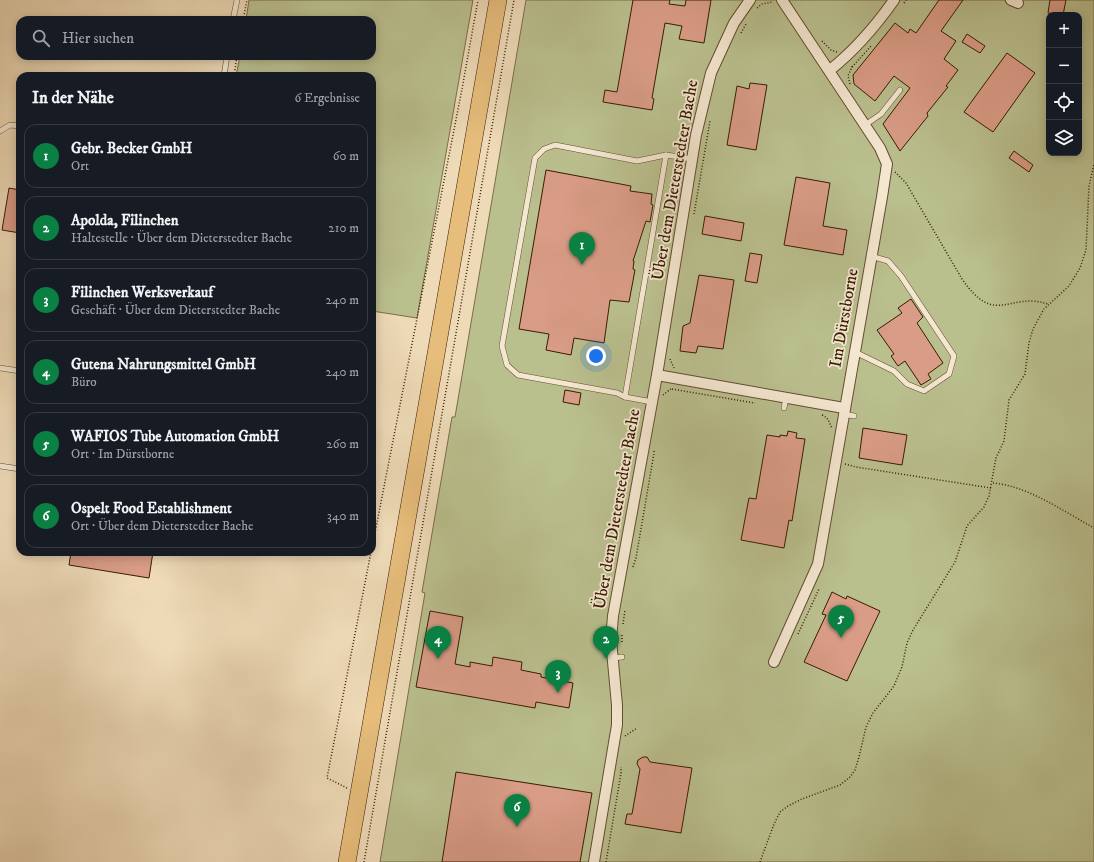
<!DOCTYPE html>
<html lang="de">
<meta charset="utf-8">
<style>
:root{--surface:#171b24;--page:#242831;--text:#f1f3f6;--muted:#9ea1a6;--line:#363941;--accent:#0b8043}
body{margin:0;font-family:"IM FELL DW Pica",serif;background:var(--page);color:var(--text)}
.controls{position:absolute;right:12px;top:12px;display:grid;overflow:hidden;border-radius:8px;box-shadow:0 2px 10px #0003}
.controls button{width:36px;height:36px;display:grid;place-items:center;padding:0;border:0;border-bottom:1px solid var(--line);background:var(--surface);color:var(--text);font:20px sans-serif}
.you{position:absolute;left:596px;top:356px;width:14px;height:14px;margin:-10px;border:3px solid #fff;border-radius:50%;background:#1a73e8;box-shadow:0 0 0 6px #1a73e833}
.badge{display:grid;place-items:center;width:26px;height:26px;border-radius:50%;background:var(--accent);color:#fff;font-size:13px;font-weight:700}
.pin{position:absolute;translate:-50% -33px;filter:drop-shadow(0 1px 2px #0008)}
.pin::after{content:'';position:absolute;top:21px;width:14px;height:12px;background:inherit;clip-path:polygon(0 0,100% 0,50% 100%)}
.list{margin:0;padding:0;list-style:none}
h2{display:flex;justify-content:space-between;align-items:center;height:52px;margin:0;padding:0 16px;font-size:17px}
h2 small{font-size:13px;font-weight:400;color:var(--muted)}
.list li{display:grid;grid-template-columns:26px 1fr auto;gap:12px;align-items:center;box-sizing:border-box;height:64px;margin:0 8px 8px;padding:0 8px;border:1px solid var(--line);border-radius:12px}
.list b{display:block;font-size:15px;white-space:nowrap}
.list p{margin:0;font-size:13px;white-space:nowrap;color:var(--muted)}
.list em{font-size:13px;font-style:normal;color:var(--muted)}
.icon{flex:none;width:22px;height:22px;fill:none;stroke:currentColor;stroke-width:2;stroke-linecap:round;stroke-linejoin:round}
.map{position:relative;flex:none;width:1094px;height:862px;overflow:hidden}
.search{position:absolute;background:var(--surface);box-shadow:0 2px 10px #0003;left:16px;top:16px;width:360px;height:44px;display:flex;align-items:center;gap:10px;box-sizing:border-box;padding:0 14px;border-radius:12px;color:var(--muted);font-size:15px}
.panel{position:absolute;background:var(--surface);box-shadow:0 2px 10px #0003;left:16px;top:72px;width:360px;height:484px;border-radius:12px}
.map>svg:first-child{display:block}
</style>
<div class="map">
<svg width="1094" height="862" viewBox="0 0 1094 862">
<rect width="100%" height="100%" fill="#eedab7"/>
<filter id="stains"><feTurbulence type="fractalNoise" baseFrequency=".005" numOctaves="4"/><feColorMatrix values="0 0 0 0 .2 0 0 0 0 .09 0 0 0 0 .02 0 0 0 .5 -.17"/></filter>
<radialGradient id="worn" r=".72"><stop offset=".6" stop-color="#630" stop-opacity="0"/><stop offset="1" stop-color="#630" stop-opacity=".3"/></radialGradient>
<!-- green -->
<g fill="#babf8e" stroke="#7a6d49" fill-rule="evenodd">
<path d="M249,0H473L417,318L372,311V76H236L240,56H372V20H246Z"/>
<path d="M526,0H1094V862H380L425,593L422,592L452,417H455ZM1049,15H1079V153H1049Z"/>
</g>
<!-- building -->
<g fill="#d99c86" stroke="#391b04">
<path d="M633,0H670L669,4L685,6L686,0H711L704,43L679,39L682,26L665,23L652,98L654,99L652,110L603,102L605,90L617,92Z"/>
<path d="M939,0H963L941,31L956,41L944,59L958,70L946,86L948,87L927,113L928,116L900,151L883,124L910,88L894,76L875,101L854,84L853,75L895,23L908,33L910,29L916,33Z"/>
<path d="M1050,0H1066L1063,15L1048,13Z"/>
<path d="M967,34L985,46L980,53L962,42Z"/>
<path d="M1007,53L1035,73L993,132L964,112Z"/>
<path d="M750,83L767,85L756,150L727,145L737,86L749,89Z"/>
<path d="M1014,151L1033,165L1029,172L1009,158Z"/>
<path d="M546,170L631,186L630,191L652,194L651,204L653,205L650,222L646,221L633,261H634L633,269L635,270L629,302L610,300L604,343L574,338L571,355L546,350L549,334L519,329Z"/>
<path d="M796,177L830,183L823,226L847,230L843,255L784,245Z"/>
<path d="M9,188L20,190V233L2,230Z"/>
<path d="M705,216L744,223L741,241L702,234Z"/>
<path d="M750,253L762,255L757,283L745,281Z"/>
<path d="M699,275L734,280L723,349L698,346L696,353L680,351L683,326L690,323Z"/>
<path d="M911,299L923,317L917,323L943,363L928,374L931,379L921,385L905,361L898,366L891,356L894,354L877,330L902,313L898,308Z"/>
<path d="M565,390L581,393L579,405L563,402Z"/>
<path d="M863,428L907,435L902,465L859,458Z"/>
<path d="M788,431L797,433L796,438L805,439L792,521L789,520L784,548L741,540L749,498L756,499L767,435L780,437V435L787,436Z"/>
<path d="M71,552H153L149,578L69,565Z"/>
<path d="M832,592L846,599L847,596L880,611L847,681L804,662L826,615L822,614Z"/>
<path d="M430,611L463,617L455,664L470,667V662L492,666L493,657L522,662L521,670L541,674V677L573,683L569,708L536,702L535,708L416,687Z"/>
<path d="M643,757H647L650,762L692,768L681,833L625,824L627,814H632L640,769L637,764L638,760Z"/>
<path d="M456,772L592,793L580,862H442Z"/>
</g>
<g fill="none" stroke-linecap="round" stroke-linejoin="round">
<defs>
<g id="service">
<path d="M233,20L237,0"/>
<path d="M224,76L227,56"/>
<path d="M865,125L881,114L900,90"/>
<path d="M0,131L10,125L20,126"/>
<path d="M855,352L894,371L907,384L924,391L949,374L954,356L901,276L888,261L871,256"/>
<path d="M0,368L20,371"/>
<path d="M625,397L617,393L518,375L507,365L502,346L535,158L544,149L555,145L637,161L666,155"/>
<path d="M652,402L625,397L666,155L692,159"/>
<path d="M784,408L786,398"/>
<path d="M843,414L854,416"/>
<path d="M0,466L20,469"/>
<path d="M612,658L622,657"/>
</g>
<g id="minor">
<path d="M1011,0L1018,3"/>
<path d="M830,70C855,50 875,27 894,0"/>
<path d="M657,375L844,408"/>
<path d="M774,662L818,564L882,197L887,164L880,148L782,0"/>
<path d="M594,862L617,725V705L611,640L613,616L657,375L696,135L711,73L734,23L750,0"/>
</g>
<path id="primary" d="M347,862L498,0"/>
</defs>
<!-- service casing -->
<use href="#service" stroke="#664b31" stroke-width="6"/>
<!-- minor casing -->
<use href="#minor" stroke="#664b31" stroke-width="12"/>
<!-- primary casing -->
<use href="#primary" stroke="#391b04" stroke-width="18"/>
<!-- path -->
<g stroke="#391b04" stroke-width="1.5" stroke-dasharray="1 2" stroke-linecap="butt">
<path d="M904,3L906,0"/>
<path d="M757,8L762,4L772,2"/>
<path d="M243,20L247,0"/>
<path d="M741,33L746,24"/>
<path d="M822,41L831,50L837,52"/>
<path d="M852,67L872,45"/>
<path d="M234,76L237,56"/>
<path d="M850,84L848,76L852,67L851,65"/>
<path d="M895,172L906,183L962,279C996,328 1008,291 1048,304"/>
<path d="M694,214L710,121"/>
<path d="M670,359L674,368"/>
<path d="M672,389L755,403"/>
<path d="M663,395L672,388"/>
<path d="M822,415C829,418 829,423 832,428"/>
<path d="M845,464L856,467L991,488"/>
<path d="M993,483C1028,486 1063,511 1094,528"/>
<path d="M372,548L462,89L478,0"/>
<path d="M633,567L636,558L654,453V449"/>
<path d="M623,624L625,610"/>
<path d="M798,634L819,589"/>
<path d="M622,642V634"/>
<path d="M625,736L637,728"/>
<path d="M347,788L327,778L371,552"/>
<path d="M364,862L514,0"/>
<path d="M606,862L621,773V767"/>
<path d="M760,862L774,824L780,812L788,806L802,799L840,785L850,777L855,770L859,757L866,727L873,713L894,686L902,667L907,643L913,630L955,562L967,526L984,507L989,496L996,458L1004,441L1009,400L1025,374L1029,343L1033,329L1044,309L1069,286L1080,268L1086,250L1089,186L1094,164"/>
</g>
<!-- service -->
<use href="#service" stroke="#f4e7d0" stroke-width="5"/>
<!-- minor -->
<use href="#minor" stroke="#f4e7d0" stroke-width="10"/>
<!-- primary -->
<use href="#primary" stroke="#e7bd7c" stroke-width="17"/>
</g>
<g text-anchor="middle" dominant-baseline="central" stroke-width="3.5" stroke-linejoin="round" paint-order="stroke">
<!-- street labels -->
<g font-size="17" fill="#391b04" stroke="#f4e7d0">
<text transform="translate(675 180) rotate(-80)">Über dem Dieterstedter Bache</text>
<text transform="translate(844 318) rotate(-80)">Im Dürstborne</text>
<text transform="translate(617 509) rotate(-80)">Über dem Dieterstedter Bache</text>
</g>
</g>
<rect width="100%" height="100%" filter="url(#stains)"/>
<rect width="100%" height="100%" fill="url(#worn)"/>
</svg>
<div class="controls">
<button>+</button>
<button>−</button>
<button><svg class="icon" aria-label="locate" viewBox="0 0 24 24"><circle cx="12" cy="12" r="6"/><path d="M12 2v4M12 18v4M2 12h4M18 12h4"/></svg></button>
<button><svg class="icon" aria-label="layers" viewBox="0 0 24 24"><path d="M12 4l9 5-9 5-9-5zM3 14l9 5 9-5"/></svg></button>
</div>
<div class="you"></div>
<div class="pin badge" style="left:582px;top:265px">1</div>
<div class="pin badge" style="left:606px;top:659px">2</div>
<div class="pin badge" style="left:558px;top:693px">3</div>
<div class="pin badge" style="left:438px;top:659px">4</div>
<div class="pin badge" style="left:841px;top:638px">5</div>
<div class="pin badge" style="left:517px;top:827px">6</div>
<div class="search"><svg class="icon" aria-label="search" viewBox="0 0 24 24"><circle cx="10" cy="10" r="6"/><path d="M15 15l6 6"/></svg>Hier suchen</div>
<section class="panel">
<h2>In der Nähe<small>6 Ergebnisse</small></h2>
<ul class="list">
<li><span class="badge">1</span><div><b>Gebr. Becker GmbH</b><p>Ort</p></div><em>60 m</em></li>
<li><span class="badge">2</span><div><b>Apolda, Filinchen</b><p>Haltestelle · Über dem Dieterstedter Bache</p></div><em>210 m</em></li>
<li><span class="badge">3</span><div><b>Filinchen Werksverkauf</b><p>Geschäft · Über dem Dieterstedter Bache</p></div><em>240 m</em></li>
<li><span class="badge">4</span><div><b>Gutena Nahrungsmittel GmbH</b><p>Büro</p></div><em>240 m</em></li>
<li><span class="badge">5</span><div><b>WAFIOS Tube Automation GmbH</b><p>Ort · Im Dürstborne</p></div><em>260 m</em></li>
<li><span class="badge">6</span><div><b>Ospelt Food Establishment</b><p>Ort · Über dem Dieterstedter Bache</p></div><em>340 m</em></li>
</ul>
</section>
</div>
